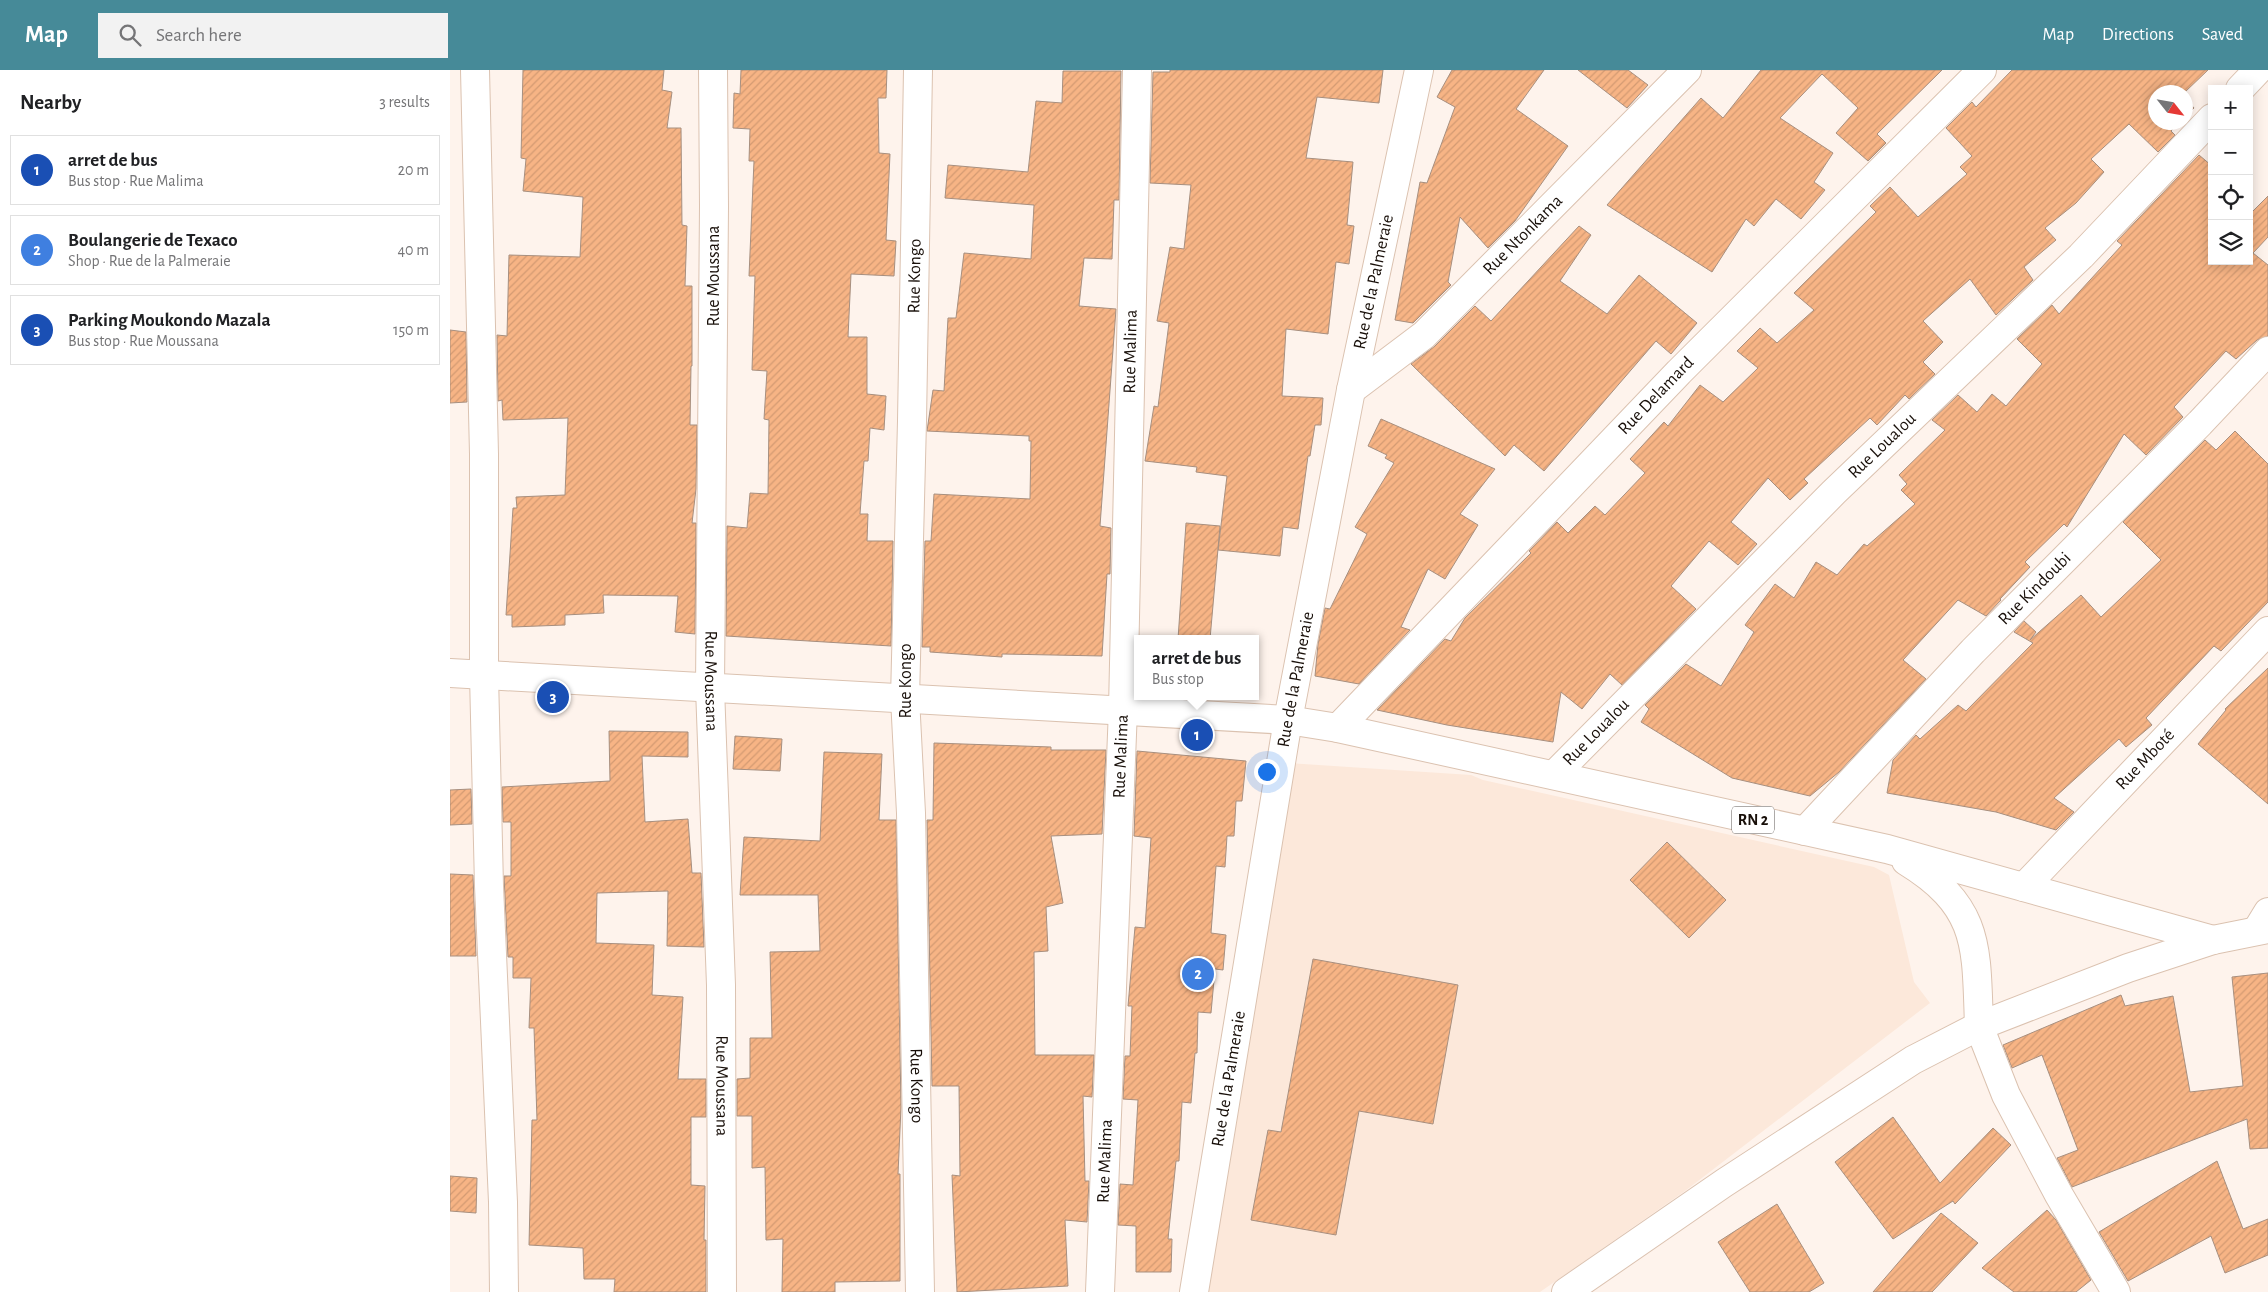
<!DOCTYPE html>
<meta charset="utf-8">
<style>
:root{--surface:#fff;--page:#f2f2f2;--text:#202124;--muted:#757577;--line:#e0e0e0;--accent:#468a98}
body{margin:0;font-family:"Alegreya Sans",sans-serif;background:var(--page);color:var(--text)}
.controls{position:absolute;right:15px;top:15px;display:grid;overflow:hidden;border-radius:0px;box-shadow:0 2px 12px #0003}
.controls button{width:45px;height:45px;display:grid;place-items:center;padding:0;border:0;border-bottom:1px solid var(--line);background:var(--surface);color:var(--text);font:25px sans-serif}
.compass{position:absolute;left:1698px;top:15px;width:45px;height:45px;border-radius:50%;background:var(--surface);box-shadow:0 2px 12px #0003;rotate:121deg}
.you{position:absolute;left:816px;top:701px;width:18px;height:18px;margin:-12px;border:4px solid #fff;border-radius:50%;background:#1a73e8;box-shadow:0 0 0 8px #1a73e833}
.badge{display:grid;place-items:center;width:32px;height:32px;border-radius:50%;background:var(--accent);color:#fff;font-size:16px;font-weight:700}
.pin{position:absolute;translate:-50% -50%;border:2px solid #fff;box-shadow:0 1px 5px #0006}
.popup{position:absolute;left:684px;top:565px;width:125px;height:65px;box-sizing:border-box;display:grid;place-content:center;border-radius:0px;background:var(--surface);filter:drop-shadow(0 1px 4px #0005);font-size:16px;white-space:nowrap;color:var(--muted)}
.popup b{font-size:19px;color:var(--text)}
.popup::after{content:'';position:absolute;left:50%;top:100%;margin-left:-10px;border:10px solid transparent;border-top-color:var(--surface)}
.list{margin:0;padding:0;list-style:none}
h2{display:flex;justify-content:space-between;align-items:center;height:65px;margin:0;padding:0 20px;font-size:21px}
h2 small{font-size:16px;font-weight:400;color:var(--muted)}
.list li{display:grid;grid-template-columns:32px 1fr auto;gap:15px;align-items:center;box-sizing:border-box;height:70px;margin:0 10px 10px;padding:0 10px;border:1px solid var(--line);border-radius:0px}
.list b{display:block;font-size:19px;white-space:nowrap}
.list p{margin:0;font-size:16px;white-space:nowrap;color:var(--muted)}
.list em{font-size:16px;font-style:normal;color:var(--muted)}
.icon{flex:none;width:28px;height:28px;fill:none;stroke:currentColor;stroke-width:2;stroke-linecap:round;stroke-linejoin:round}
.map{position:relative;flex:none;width:1818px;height:1222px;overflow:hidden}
header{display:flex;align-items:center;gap:30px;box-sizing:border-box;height:70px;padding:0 25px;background:var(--accent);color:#fff}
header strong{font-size:24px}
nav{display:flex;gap:28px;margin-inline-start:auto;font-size:18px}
.search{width:350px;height:45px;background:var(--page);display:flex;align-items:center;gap:12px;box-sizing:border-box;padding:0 18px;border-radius:0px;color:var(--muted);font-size:19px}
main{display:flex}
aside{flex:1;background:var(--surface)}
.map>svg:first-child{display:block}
</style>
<header>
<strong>Map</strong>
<div class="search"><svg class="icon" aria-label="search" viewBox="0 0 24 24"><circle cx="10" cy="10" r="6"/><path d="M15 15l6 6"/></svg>Search here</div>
<nav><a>Map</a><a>Directions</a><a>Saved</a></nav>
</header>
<main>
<aside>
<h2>Nearby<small>3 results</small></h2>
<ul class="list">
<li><span class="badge" style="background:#1a4fb4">1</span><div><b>arret de bus</b><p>Bus stop · Rue Malima</p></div><em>20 m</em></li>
<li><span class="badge" style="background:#3f7fe0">2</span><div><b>Boulangerie de Texaco</b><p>Shop · Rue de la Palmeraie</p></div><em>40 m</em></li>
<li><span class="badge" style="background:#1a4fb4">3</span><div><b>Parking Moukondo Mazala</b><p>Bus stop · Rue Moussana</p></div><em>150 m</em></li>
</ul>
</aside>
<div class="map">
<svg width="1818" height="1222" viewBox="0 0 1818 1222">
<defs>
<pattern id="building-hatch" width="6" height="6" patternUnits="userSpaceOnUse" patternTransform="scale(1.25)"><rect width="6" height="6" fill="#f7b485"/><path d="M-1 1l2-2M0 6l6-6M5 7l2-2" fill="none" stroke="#d39a72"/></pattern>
</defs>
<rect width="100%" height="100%" fill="#fef3ec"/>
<!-- built -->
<path fill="#fce8da" d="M838,693L1021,705L1033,710L1424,797L1439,805L1464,912L1480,933L1235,1121L1090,1222H750Z"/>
<!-- building -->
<g fill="url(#building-hatch)" stroke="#a78f7f">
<path d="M73,0H214L212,20L222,22L217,58H231L232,155L237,156L235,216H242V296H241L240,355H247L246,419L242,453H246L245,564L225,562L228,526L153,525L154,543L115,545V555L62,557V545H56L63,438H67L66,427L115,425L118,348L53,350L52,330L48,331L47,265L57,266L59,185L130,187L133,127L73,121L76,89L71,88Z"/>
<path d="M291,0H437L436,28H428L429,83L440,84L436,170L446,171L444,206L401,204L398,267H417V324L436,326L434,360L420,358L418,391H414L410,444H418L417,471H443L441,576L276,566L277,456L297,458L300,423L318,424L319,350L314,349L317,301L302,300L305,206H299L304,91H299L300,59L283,58L284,23L290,24Z"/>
<path d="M720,0H933L929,33L867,27L856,88L903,92L897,155L904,156L899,194L886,192L878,264L836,259L832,326L873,328L871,355H865L860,386H858L848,459L833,457L830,486L768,480L777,406L746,402L747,397L695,391L704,336L708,337L719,253L707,251L720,177L734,179L741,115L700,113L703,2H720Z"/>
<path d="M1002,0H1094L1066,39L1118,76L1065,151L1038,178L1010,147L998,212L1001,215L963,253L945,250L970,112L977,113L1005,37L987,27Z"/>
<path d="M1128,0H1178L1198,15L1177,38Z"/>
<path d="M1311,0H1492L1427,64L1436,73L1418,91L1386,63L1408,38L1372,4L1330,48L1383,83L1364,112L1375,120L1351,149L1326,129L1304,156L1296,149L1262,202L1157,135L1251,28L1273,48Z"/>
<path d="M1562,0H1758L1735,22H1706V52H1729L1721,61L1725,65L1708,82L1679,54L1641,89L1654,102L1626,133L1595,158L1606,170L1574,197L1583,210L1546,245L1520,209L1473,251L1493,272L1473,292L1485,304L1459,329L1455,325L1427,355L1420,348L1354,409L1358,413L1340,430L1318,408L1281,452L1307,474L1288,495L1259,471L1221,516L1246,539L1172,615L1160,604L1132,639L1111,622L1103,672L997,655L927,640L995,569L1001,571L1015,548L1081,483L1079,481L1107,452L1118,463L1145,436L1155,445L1195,403L1180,389L1214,352L1218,356L1250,315L1273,332L1308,298L1287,281L1310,258L1327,273L1364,240L1344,223L1426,142L1420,136L1440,117L1468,147L1517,104L1510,97L1522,86L1496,58L1522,32L1526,37Z"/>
<path d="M613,1H671L669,130H664L662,189L634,188L629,236L666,239L650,456L661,458L660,504H657L652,586L552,584V587L480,582V577H472L475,471H481L484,424L580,429L581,371H579V366L477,361L483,320L494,321L498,248H506L514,183L581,189L584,135L495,128L498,95L578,102L586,31L612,33Z"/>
<path d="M1736,29L1744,38L1736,46Z"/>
<path d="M1749,85L1762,96V191H1799V145L1818,126V167L1803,183L1818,195V266L1807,270L1786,289L1776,281L1724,337L1733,347L1696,385L1674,364L1617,457L1614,454L1575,492L1580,497L1550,529L1551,530L1536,546L1508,530L1453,590L1476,609L1389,702L1360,726L1282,708L1191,652L1199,639L1195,635L1236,594L1271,616L1304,562L1295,555L1325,514L1344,528L1366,492L1387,505L1414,474L1417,476L1465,434L1451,420L1457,414L1449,405L1495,360L1482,350L1508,325L1527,342L1542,324L1556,336L1592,294L1567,269L1602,235L1609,244L1672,175L1667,171Z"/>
<path d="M1129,156L1141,165L1110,211L1157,244L1189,205L1247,253L1221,284L1206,271L1094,401L1064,375L1055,386L961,294L985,276L1025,236L1041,251Z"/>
<path d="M0,260L16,262L17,332L0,333Z"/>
<path d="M931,349L1045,399L1010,444L1028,455L995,509L978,499L951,557L960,560L909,614L865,606L868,574L875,538L880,539L917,464L905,457L944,393L935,388L937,385L918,376Z"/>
<path d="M1785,361L1818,394V532L1771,581L1764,576L1696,648L1702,655L1676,677L1669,669L1604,728L1624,742L1606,760L1546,742L1437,723L1443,690L1466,665L1470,669L1508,635L1516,641L1583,573L1564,562L1574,551L1586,562L1580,570L1631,525L1651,547L1711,490L1673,452L1755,370L1766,380Z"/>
<path d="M736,453L770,456L760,569H728Z"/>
<path d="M1818,598V734L1748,674L1776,640L1775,639Z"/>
<path d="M159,661L238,662V687L192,686L195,752L238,749L242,803H251L254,877L217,876L218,821L147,823L146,873L204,875L202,925L233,927L228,1009H256V1047H241V1115L255,1116L254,1170H256V1222H164L165,1209H134L133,1178L79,1175L82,1050H87L84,958H79L81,908H63V887H58L54,806H61V752H53L52,717L160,711Z"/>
<path d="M285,666L332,669L330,701L283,699Z"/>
<path d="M484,673L601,677V680H656L652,764L601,766L613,833L596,837L598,881L584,882L585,985H644L642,1027L633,1026L635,1111H639L637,1152L615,1150L618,1216L507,1222L502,1105L510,1106L509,1016H482L477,750H483Z"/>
<path d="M687,681L796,691L792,731H786L784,766H777L775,797L766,796L761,863L776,865L773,900L765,899L761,943L748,942L747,983H745L741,1033L732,1032L729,1091H726L718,1169H722L721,1202H686V1156L668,1155L670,1114L683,1115L688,1030L673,1029L675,986H680L682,936H678L685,857L695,858L701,768L684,766Z"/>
<path d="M374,682L432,684L429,750H446L451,1037L448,1104H450V1211L385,1212V1222H332L333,1169L316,1170L315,1097L302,1098V1046H287V1009L300,1008V968H322L320,882L370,881L368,825H290L294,767L370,771Z"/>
<path d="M21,719L22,754L0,755V720Z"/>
<path d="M1217,772L1276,830L1239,868L1180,810Z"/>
<path d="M0,804L23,805L26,886H0Z"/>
<path d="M863,889L1008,915L983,1054L909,1041L886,1165L801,1150L818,1060L831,1062Z"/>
<path d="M1818,903V1078L1800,1079L1797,1049L1622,1117L1607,1088L1628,1080L1592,985L1562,998L1553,975L1671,925L1675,936L1723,926L1740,1022L1793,1016L1782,907Z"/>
<path d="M1443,1047L1490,1113L1543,1058L1561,1075L1505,1134L1503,1131L1443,1169L1385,1092Z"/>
<path d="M1767,1091L1793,1159L1818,1149V1185L1775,1203L1761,1166L1678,1211L1649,1162Z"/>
<path d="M0,1106L27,1108L26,1143L0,1141Z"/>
<path d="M1327,1134L1374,1213L1359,1222H1300L1268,1172Z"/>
<path d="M1597,1140L1606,1150L1641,1210L1626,1222H1564L1532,1198Z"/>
<path d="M1491,1143L1528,1173L1482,1222H1423Z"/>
</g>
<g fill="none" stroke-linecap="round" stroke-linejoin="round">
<defs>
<g id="minor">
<path d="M25,0L34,384V605L39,816L53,1132L54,1222"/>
<path id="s1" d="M263,0L264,136L260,618L271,915L272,1222"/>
<path id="s2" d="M468,0L462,351L455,628L461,743L470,1222"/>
<path d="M1790,19L1808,0"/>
<path id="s3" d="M901,320L974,265L1237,0"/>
<path d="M0,603L838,650"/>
<path id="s4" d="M888,658L1229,302L1532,0"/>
<path id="s5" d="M1104,705L1384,422L1631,186L1762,48"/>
<path id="s6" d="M1355,761L1523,581L1750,353L1818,281"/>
<path id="s7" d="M1574,817L1818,561"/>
<path d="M1807,860L1818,842"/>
<path d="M1529,956L1556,1025L1609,1125L1666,1222"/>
<path id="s8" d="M650,1222L673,639L687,0"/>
</g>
<g id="major">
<path id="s9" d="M744,1222L838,650L901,320L969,0"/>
</g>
<g id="highway">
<path d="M838,650L888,658L1437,779L1763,870"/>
<path d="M1456,791C1531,837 1526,877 1529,956"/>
<path d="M1116,1222L1274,1113L1463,990L1529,956L1678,898L1763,870L1818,859"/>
</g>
</defs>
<!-- minor casing -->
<use href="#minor" stroke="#dbc2b0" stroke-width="30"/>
<!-- major casing -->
<use href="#major" stroke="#dbc2b0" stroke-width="30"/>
<!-- highway casing -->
<use href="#highway" stroke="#dbc2b0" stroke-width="30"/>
<!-- minor -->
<use href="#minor" stroke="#fff" stroke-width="28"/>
<!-- major -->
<use href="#major" stroke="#fff" stroke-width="28"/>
<!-- highway -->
<use href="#highway" stroke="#fff" stroke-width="28"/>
</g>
<g text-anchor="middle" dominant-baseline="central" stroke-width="4" stroke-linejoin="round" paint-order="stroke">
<!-- shield labels -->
<rect fill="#fff" stroke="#5d5753" stroke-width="1" x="1282" y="736.5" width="42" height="27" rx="4"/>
<g font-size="16" font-weight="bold" fill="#180f09">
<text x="1303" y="750">RN 2</text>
</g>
<!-- street labels -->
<g font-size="18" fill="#180f09" stroke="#fff">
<text stroke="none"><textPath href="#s3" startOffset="232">Rue Ntonkama</textPath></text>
<text transform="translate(264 206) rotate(-90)">Rue Moussana</text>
<text transform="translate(465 206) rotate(-89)">Rue Kongo</text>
<text stroke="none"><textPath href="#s9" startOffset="1026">Rue de la Palmeraie</textPath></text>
<text stroke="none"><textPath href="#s8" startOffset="941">Rue Malima</textPath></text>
<text stroke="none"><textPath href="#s4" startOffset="460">Rue Delamard</textPath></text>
<text stroke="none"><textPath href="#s5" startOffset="465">Rue Loualou</textPath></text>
<text stroke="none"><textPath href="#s6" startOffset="334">Rue Kindoubi</textPath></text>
<text stroke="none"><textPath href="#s9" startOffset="621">Rue de la Palmeraie</textPath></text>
<text stroke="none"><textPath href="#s1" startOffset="611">Rue Moussana</textPath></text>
<text transform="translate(456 611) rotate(-90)">Rue Kongo</text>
<text stroke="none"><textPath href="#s5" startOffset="60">Rue Loualou</textPath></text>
<text stroke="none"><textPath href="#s8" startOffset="536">Rue Malima</textPath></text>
<text stroke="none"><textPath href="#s7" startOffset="176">Rue Mboté</textPath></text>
<text stroke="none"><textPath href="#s9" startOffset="216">Rue de la Palmeraie</textPath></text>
<text stroke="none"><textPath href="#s1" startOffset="1016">Rue Moussana</textPath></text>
<text stroke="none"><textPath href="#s2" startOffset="1016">Rue Kongo</textPath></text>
<text stroke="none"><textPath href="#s8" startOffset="131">Rue Malima</textPath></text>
</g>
</g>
</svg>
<div class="controls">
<button>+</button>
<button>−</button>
<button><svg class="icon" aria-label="locate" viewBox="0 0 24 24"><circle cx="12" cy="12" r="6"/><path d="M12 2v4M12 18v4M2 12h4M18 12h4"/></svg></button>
<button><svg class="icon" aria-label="layers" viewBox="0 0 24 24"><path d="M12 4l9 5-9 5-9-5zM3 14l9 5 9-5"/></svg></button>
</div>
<svg class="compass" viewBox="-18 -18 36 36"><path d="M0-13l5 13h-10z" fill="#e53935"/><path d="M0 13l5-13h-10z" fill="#757577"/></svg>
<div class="you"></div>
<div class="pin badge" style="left:747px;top:665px;background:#1a4fb4">1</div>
<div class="popup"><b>arret de bus</b>Bus stop</div>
<div class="pin badge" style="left:748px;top:904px;background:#3f7fe0">2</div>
<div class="pin badge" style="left:103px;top:627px;background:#1a4fb4">3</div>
</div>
</main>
